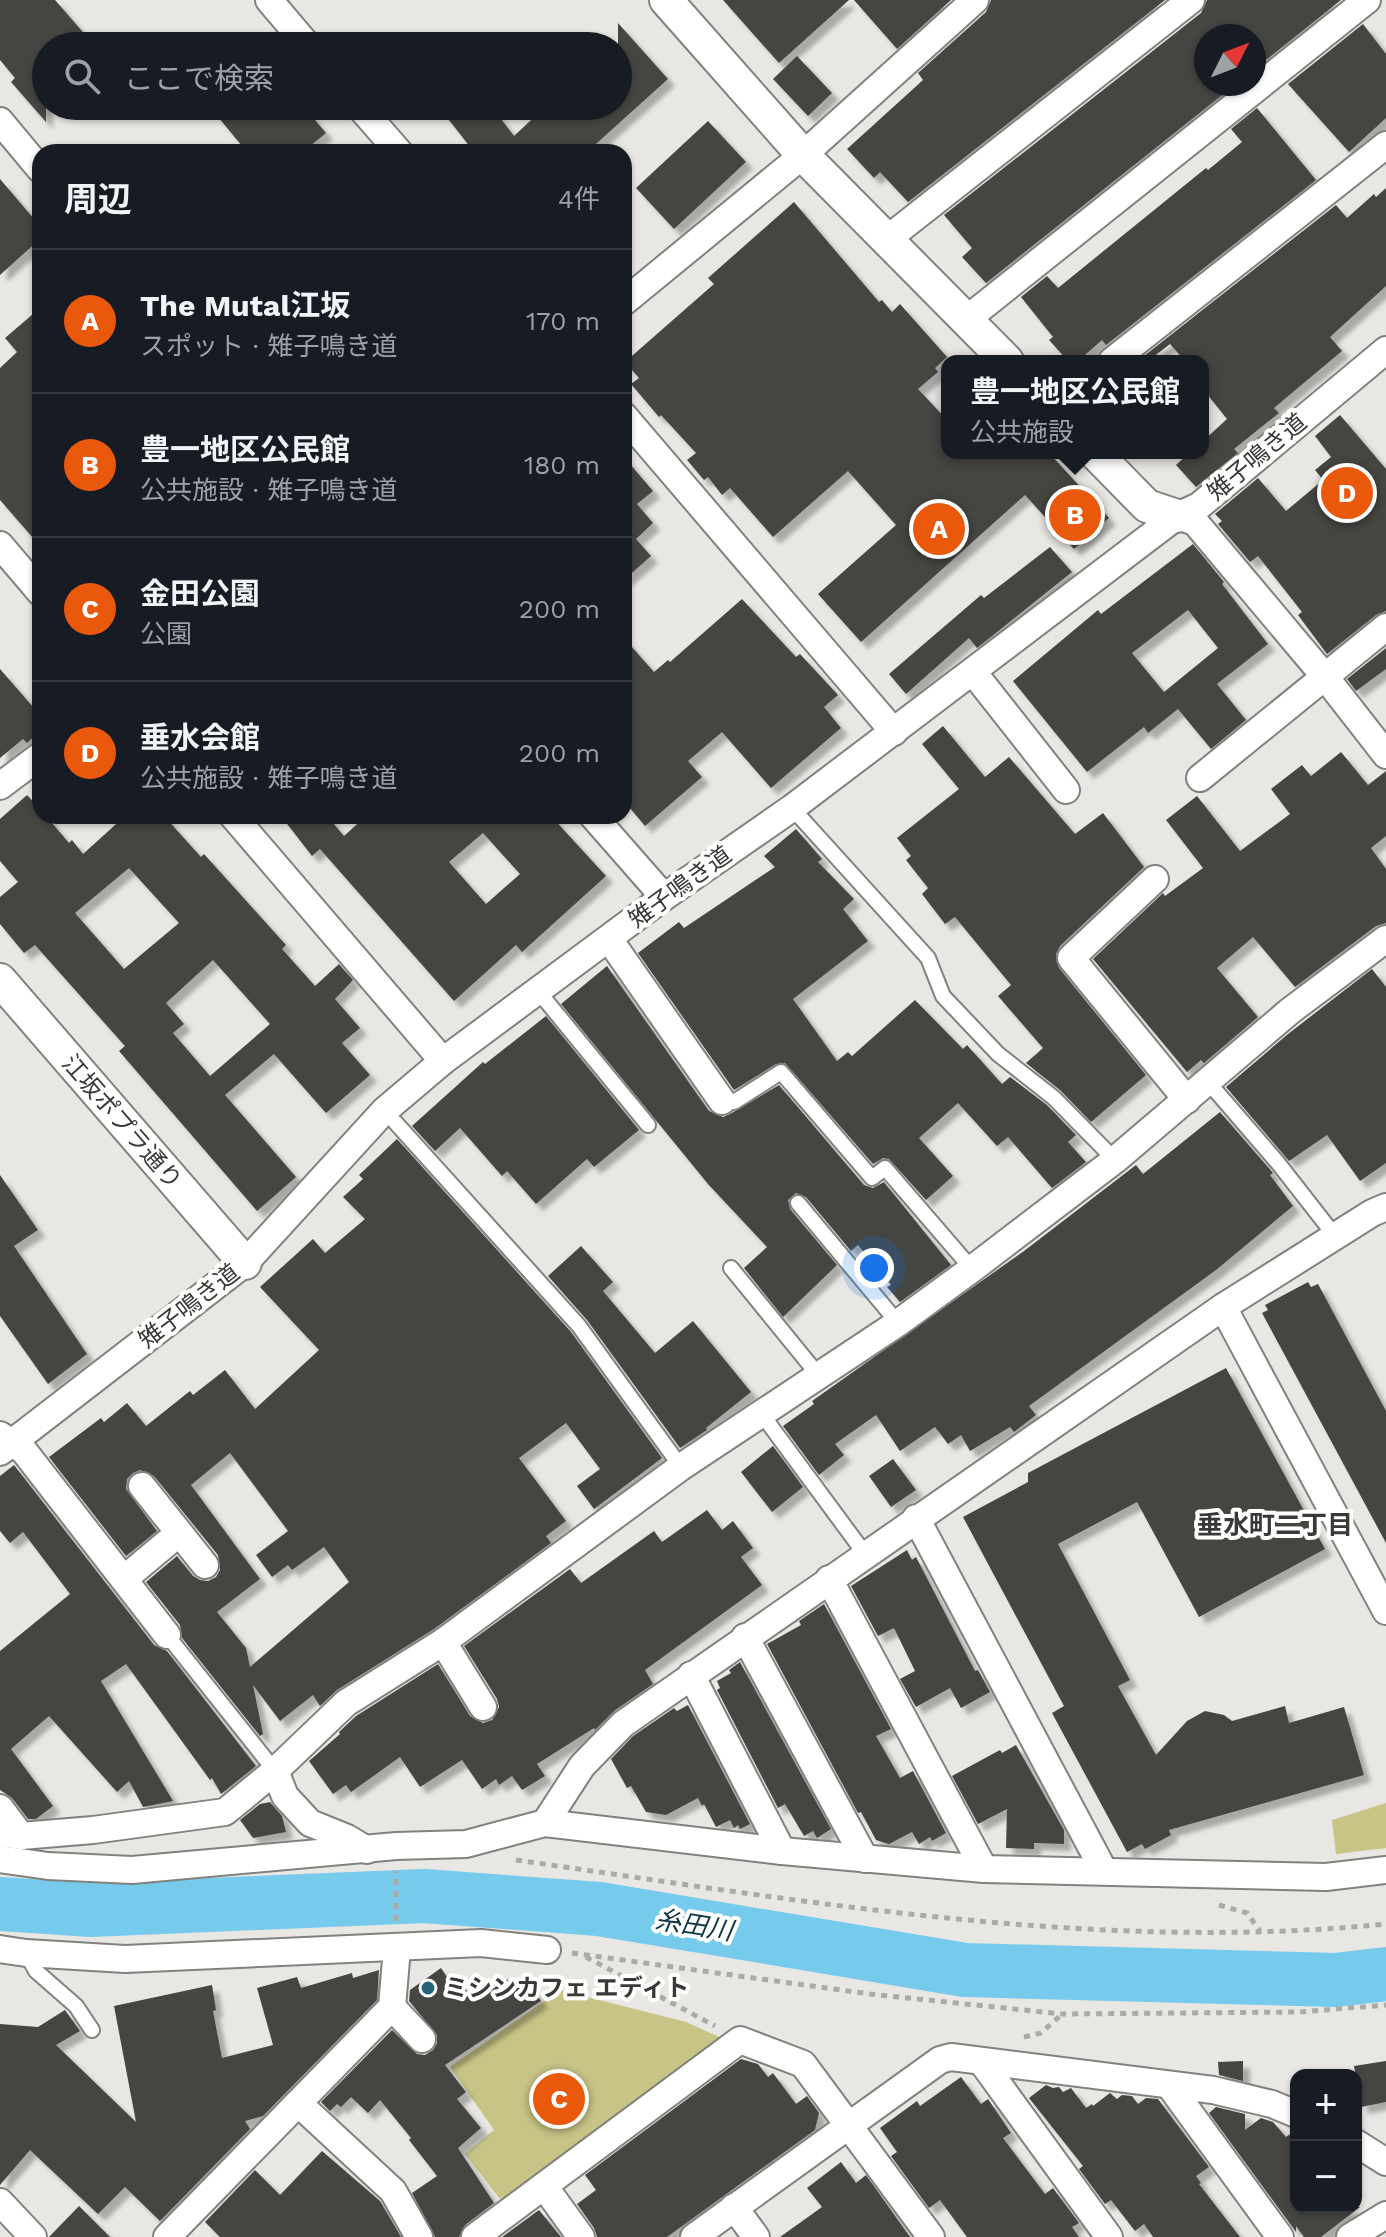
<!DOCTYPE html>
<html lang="ja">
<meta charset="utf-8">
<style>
:root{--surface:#171b24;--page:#20242c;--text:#f1f3f6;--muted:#9ea1a6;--line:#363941;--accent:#ea580c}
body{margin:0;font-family:"Work Sans","Noto Sans JP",sans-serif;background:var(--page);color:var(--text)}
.controls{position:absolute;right:24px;bottom:24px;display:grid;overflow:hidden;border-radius:16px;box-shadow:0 2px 6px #0004}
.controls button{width:72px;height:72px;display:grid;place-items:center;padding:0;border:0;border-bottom:2px solid var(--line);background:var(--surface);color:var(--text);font:40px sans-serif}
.compass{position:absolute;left:1194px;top:24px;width:72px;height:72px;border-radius:50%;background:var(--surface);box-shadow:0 2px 6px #0004;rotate:48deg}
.you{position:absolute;left:874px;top:1268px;width:28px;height:28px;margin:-20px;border:6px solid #fff;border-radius:50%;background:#1a73e8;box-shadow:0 0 0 12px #1a73e833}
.badge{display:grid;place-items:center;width:52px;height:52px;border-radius:50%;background:var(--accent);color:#fff;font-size:26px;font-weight:700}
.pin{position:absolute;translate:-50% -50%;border:4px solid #fff;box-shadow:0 2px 8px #0006}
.popup{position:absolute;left:941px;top:355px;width:268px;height:104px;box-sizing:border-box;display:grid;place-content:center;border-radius:16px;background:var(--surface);filter:drop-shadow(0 2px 6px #0005);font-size:26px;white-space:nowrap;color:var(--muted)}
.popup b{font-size:30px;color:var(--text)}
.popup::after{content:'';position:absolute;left:50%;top:100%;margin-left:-16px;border:16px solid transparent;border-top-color:var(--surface)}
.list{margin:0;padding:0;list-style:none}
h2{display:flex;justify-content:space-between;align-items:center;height:104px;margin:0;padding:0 32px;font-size:34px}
h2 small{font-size:26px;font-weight:400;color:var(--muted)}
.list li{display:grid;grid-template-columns:52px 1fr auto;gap:24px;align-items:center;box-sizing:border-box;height:144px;padding:0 32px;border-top:2px solid var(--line)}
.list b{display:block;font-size:30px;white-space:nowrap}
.list p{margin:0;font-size:26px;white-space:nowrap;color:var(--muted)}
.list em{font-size:26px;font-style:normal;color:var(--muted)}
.icon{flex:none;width:44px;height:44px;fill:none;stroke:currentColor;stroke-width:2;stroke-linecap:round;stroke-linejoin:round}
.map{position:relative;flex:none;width:1386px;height:2237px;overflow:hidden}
.search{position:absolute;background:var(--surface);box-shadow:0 2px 6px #0004;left:32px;top:32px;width:600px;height:88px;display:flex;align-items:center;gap:20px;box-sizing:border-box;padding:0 28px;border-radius:44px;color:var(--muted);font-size:30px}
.panel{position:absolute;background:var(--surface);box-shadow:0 2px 6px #0004;left:32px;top:144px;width:600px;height:680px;border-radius:24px}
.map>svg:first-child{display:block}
</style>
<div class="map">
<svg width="1386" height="2237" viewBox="0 0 1386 2237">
<defs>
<filter id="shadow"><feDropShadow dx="7" dy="7" stdDeviation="2" flood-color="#0004"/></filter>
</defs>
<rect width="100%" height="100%" fill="#e8e7e3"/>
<!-- green -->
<g fill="#c8c486">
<path d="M1386,1803V1848L1336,1854L1332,1820Z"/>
<path d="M560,1990L686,2022L726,2040L503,2203L465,2154L494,2130L450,2067Z"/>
</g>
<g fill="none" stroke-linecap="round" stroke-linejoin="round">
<!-- river -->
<path stroke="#76caec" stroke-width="54" d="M0,1904L91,1910L424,1896L599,1909L965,1970L1335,1980L1386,1974"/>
</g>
<!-- building -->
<g fill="#454542" fill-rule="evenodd" filter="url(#shadow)">
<path d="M0,0H55L95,46H46V122L11,82L15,78L0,60Z"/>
<path d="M723,0H849L779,63Z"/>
<path d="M854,0H951L897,49Z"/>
<path d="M991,0H1165L908,202L880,172L874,178L847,149L923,80L918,73L986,12Z"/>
<path d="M1207,0H1341L1266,60L1254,47V36H1206V84H1236L986,283L962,257L972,248L944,215L1201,13Z"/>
<path d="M618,23L668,79L587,152H474L438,106H491L514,136L546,106H618Z"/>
<path d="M1363,24L1386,54V118L1349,152L1288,84Z"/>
<path d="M797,56L832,93L808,116L773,79Z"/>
<path d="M209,106H303L326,133L303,152H247Z"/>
<path d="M1257,108L1316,180L1106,345L1102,340L1078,361H1068L1049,340L1053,337L1021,297L1047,276L1058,288L1206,168L1208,170L1242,142L1231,129Z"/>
<path d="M708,121L746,162L674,229L636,188Z"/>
<path d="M0,179L40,226V239L0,275Z"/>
<path d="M1386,188V286L1330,337L1342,351L1274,408L1279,413L1234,449L1238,453L1196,487L1176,465L1189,453H1203V441L1227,419L1203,389V361H1185L1170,344L1148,361L1144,356L1336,205L1347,218L1374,194L1376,197Z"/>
<path d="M794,202L879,302L882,300L892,312L900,304L947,357L935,368L938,372L918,389L947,420V453H1049L1109,518L1074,549L1025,495L861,642L818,594L896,525L848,471L773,537L730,488L722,495L708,477L704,480L687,460L696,453L661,415L659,417L631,384L639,378L625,362L714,284L708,278Z"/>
<path d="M40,308V546L0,500V368L17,352L5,338Z"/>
<path d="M1340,415L1386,469V611L1376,615L1327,654L1298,615L1302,612L1258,556L1250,562L1218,524L1222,521L1215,514L1258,478L1286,511L1323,480L1315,470L1331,457L1315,436Z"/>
<path d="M624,457L653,491L637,504L653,523L636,539L651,556L624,580Z"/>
<path d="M1193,544L1224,582L1222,584L1268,644L1217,684L1246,720L1211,749L1178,709L1148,733L1144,727L1087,772L1013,681L1098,610L1101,614ZM1188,610L1218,648L1164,692L1132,653Z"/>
<path d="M1050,547L1072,572L977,648L969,638L906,694L889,674L981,595L984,598Z"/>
<path d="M742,599L796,657L800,654L838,695L824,707L841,728L771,788L722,732L688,761L702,777L645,826L624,801V638L654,672L668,660L670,662Z"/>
<path d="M1386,648V669L1356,691L1347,679Z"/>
<path d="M0,669L40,715V731L27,743L23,739L0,758Z"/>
<path d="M943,726L985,777L1009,757L1075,834L1103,813L1144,867L1060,946L1056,954L1059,968L1146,1075L1091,1122L1060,1090L1026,1063L1043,1048L998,996L1011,985L955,917L945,924L922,894L928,888L906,860L911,856L897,838L959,789L922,744Z"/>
<path d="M1341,752L1368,785L1386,771V836L1371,848L1386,869V923L1376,926L1295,987L1253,937L1217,968L1258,1017L1204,1063L1201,1060L1187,1072L1093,959L1163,893L1165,896L1203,868L1166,820L1197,796L1240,851L1290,814L1271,789L1302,765L1311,776Z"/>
<path d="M27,795L40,809V816H46L69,843L72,840L83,854L125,816H164L201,857L204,854L286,945L282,949L315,986L339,964L353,980L335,999L360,1028L342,1043L370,1075L326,1113L274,1054L225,1095L296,1177L257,1211L119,1051L125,1046L35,945L24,953L0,924V897L18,882L0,861V819ZM129,868L179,923L124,969L75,913ZM213,960L270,1024L210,1076L173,1033L184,1024L166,1003Z"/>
<path d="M281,816H327L344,836L366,816H551L606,876L522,952L516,945L454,1001L320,849L312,856ZM483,833L520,874L486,904L449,862Z"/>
<path d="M796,829L822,859L818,862L854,899L843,909L868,941L793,999L837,1061L848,1052L852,1056L915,1000L963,1049L967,1045L1002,1084L1010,1077L1047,1105L1076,1135L1068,1142L1086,1162L1052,1188L1008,1137L997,1146L958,1103L919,1138L953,1176L926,1200L889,1159L883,1158L873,1164L785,1063L776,1064L734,1090L638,953L679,922L684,928L775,867L764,856Z"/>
<path d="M607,966L709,1111L723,1117L730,1114L779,1085L864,1185L873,1188L884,1182L951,1265L900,1302L887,1287L891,1285L858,1245L851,1251L806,1197L796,1193L788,1200L790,1209L837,1265L783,1317L744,1268L767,1247L708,1184L561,1004Z"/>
<path d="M1372,969L1386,987V1163L1360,1181L1327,1135L1289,1161L1226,1087L1288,1034Z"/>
<path d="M546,1016L639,1130L594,1167L587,1159L536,1204L507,1171L502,1176L460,1128L435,1151L412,1126L483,1062L485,1064Z"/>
<path d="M1220,1112L1273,1173L1270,1175L1293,1206L1216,1270L1029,1406L1036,1415L1014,1432L1010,1427L970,1451L961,1435L948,1444L935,1427L900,1451L876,1415L835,1444L844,1455L819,1475L783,1426L814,1404L812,1401L1024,1251L1136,1165L1143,1174Z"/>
<path d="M397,1139L571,1332L662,1458L594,1509L577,1486L600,1469L566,1423L519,1458L566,1521L546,1536L551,1543L434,1629L337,1690L320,1706L313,1695L280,1721L253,1685L263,1734L260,1736L182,1638L180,1625L146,1582L177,1556L193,1576L200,1580L208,1581L216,1577L220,1570L218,1555L154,1476L140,1470L133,1473L127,1479L126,1489L157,1531L126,1556L49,1457L101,1418L104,1422L127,1403L146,1426L190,1391L193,1395L225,1370L255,1409L319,1350L260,1287L313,1239L325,1253L365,1219L343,1197L363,1179L359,1175ZM230,1453L288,1531L256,1555L272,1577L288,1565L292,1570L324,1547L349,1582L250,1667L246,1648L217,1612L260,1579L191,1485Z"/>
<path d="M0,1175L38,1230L14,1246L87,1354L48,1384L0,1316Z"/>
<path d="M581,1246L613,1282L603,1291L655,1353L693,1321L751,1392L706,1428L707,1430L680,1448L587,1320L548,1276Z"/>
<path d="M1308,1282L1311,1287L1318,1284L1386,1411V1543L1262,1313L1268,1310L1265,1305Z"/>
<path d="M1226,1368L1325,1549L1199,1617L1137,1502L1058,1544L1130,1680L1118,1686L1156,1755L1187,1721L1205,1711L1224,1715L1232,1721L1285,1706L1289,1723L1344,1707L1364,1775L1169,1830L1171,1835L1145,1849L1142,1844L1127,1852L1052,1713L1064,1706L963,1517L1028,1482V1473Z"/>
<path d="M773,1446L803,1487L772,1512L741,1472Z"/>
<path d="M893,1459L916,1490L891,1507L869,1476Z"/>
<path d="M14,1465L154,1645L167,1651L256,1766L221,1794L212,1778L210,1780L126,1664L101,1681L173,1801L143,1807L129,1781L117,1792L49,1716L11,1749L53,1806L36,1819H28L12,1798L0,1790V1651L70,1594L23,1532L10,1543L0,1531V1476Z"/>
<path d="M707,1510L722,1530L733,1521L753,1548L741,1557L762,1585L645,1670L653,1684L614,1711L595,1730L594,1728L537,1764L545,1776L522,1790L512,1776L499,1785L496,1779L482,1789L462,1760L420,1787L400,1757L351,1792L346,1785L333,1794L309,1761L340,1734L339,1732L356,1716L438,1664L470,1716L483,1723L492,1720L499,1707L497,1699L464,1646L570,1569L581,1583L654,1531L662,1542Z"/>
<path d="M907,1550L912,1560L916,1557L975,1671L978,1670L990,1692L961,1708L950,1688L916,1707L900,1679L915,1671L894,1628L878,1636L851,1586Z"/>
<path d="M824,1604L891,1729L876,1736L900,1778L913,1771L946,1833L932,1841L930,1837L919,1844L912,1832L889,1844L876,1840L861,1812L858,1813L767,1644L801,1625L799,1621Z"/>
<path d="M740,1662L831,1829L817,1838L813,1831L804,1836L785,1804L778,1808L717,1690L720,1688L717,1681L731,1673L729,1670Z"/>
<path d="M688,1705L750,1824L740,1829L738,1825L734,1828L730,1820L716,1827L704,1804L702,1806L698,1798L666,1815L646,1812L631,1786L627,1788L611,1759L633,1736L674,1708L677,1711Z"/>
<path d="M1016,1745L1064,1830V1844L1034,1843V1849L1006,1848L1007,1809L978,1824L952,1776L1000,1750L1002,1753Z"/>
<path d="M270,1802L282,1816L286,1832L253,1838L240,1820L260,1804Z"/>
<path d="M441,1968L458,1993L465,1988L474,2002L507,1979L511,1984L523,1976L541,2001L445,2065L466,2092L457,2099L481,2128L458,2148L494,2203L465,2225L459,2237H435L412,2193L437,2176L409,2140L411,2138L380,2100L368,2113L351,2097L341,2107L337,2104L330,2111L321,2102L392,2030L417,2054L425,2055L433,2050L437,2043V2035L409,2001L410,1990Z"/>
<path d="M379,1970L377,2000L263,2116L245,2121L250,2129L160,2221L125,2187L98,2214L30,2150L0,2185V2024L38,2027L65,2010L80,2031L56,2045L136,2122L114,2006L212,1985L216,2010L213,2011L222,2058L273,2045L257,1988L297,1977L301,1988L352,1973L353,1978Z"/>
<path d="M741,2059L758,2064L768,2077L773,2073L796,2104L807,2096L819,2113L815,2130L667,2237H597L594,2228L577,2204L596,2190L585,2175Z"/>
<path d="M1243,2061V2081L1219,2075L1218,2062Z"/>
<path d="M1386,2061V2102L1361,2107L1354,2066Z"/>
<path d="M961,2077L981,2104L988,2099L1011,2133L1003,2138L1045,2194L1053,2188L1079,2223L1072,2227L1079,2237H967L940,2200L929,2208L891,2156L897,2152L880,2128L917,2101L920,2106Z"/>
<path d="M1046,2085L1053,2088L1059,2087L1063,2092L1071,2088L1086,2108L1092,2104L1093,2106L1110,2093L1117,2099L1122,2095L1132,2096L1138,2104L1146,2098L1158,2099L1209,2167L1196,2176L1201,2183L1199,2184L1240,2237H1153L1144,2224L1135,2231L1111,2200L1105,2204L1079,2169L1083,2166L1029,2098Z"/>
<path d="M1216,2107L1245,2114V2130L1261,2118L1273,2122L1286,2137L1296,2130V2207H1360L1321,2237H1304L1296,2226V2232L1209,2113Z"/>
<path d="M322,2151L380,2201L401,2237H220L205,2222L255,2170L280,2195Z"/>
<path d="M841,2162L856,2183L866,2175L910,2237H780L822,2207L807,2188Z"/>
<path d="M79,2206L110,2237H49Z"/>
<path d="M539,2210L561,2237H502Z"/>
</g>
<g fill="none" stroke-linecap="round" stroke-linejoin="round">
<defs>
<g id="service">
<path d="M792,808L928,958L943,996L998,1054L1054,1098L1115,1160"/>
<path d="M538,991L648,1125"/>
<path d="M1209,1083L1278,1163L1335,1236"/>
<path d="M722,1101L734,1102L781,1072L872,1178L885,1168L972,1269"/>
<path d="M395,1122L579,1326L681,1467"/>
<path d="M798,1203L898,1323"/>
<path d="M731,1268L819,1376"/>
<path d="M761,1413L865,1554"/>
<path d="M167,1635L275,1771"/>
<path d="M26,1953L36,1971L76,2006L92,2030"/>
</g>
<g id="minor">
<path d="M269,0L308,46"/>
<path d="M359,106L399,152"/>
<path d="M0,121L40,169"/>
<path d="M886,240L1191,0"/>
<path d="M624,302L803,155L975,0"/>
<path d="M967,319L1367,0"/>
<path d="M1112,361L1386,145"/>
<path d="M624,416L894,732"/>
<path d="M1177,516L1195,522L1326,678L1386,755"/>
<path d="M0,545L40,592"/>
<path d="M973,672L1066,790"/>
<path d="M1200,778L1386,627"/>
<path d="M0,786L40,756"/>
<path d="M233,816L443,1061"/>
<path d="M593,816L664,897"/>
<path d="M1155,879L1071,958L1187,1100"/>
<path d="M609,939L722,1101"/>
<path d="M1223,1307L1386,1611"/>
<path d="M0,1435L24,1451L167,1635"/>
<path d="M0,1452L245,1263L384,1111L443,1061L664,897L792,808L1177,516L1199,506L1386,350"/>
<path d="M142,1486L205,1565"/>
<path d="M916,1518L1104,1871"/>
<path d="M124,1579L179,1533"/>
<path d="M829,1579L984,1869"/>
<path d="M745,1637L865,1859"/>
<path d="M443,1642L483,1707"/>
<path d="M691,1675L782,1851"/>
<path d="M275,1771L285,1796L310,1823L347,1838L367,1850"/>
<path d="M0,1808L21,1836"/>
<path d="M545,1823L582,1766L623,1724L1223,1307L1372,1213L1386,1207"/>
<path d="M0,1833L21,1836L93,1830L225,1812L275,1771L346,1703L443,1642L681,1467L898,1323L972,1269L1115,1160L1290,1011L1386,939"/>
<path d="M0,1859L48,1866L132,1870L396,1846L466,1844L545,1823L782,1851L984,1869L1326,1877L1386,1870"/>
<path d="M0,1949L26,1953L125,1959L481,1943L547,1950"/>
<path d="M392,2007L422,2039"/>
<path d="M982,2062L1109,2237"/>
<path d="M1170,2086L1280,2237"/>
<path d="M298,2103L393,2191L419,2237"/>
<path d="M1356,2143L1386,2162"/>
<path d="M544,2186L581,2237"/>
<path d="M0,2202L33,2237"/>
<path d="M734,2207L756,2237"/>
<path d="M167,2237L392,2007L397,1948"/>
<path d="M475,2237L740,2040L803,2064L931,2237"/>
<path d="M694,2237L940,2060L951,2057L1213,2090L1272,2104L1296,2114"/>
<path d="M1350,2237L1386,2215"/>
</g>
<g id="tertiary">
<path d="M666,0L803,155L1007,361"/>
<path d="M1095,453L1147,506L1177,516"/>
<path d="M0,980L245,1263"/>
</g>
</defs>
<!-- service casing -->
<use href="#service" stroke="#81817d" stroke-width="18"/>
<!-- minor casing -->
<use href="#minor" stroke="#81817d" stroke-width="30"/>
<!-- tertiary casing -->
<use href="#tertiary" stroke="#81817d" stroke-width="36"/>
<!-- path -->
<g stroke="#aaaaa6" stroke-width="5" stroke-dasharray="6 6" stroke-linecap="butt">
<path d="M516,1860C804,1901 1095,1953 1386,1924"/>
<path d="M1219,1905L1247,1913L1260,1931"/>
<path d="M396,1921V1871"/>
<path d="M572,1953L870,1994L1062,2014L1300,2012L1386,2005"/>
<path d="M586,1957L715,2026"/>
<path d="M1024,2037L1041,2033L1062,2014"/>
</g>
<!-- service -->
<use href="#service" stroke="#fff" stroke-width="14"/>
<!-- minor -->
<use href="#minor" stroke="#fff" stroke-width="26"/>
<!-- tertiary -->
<use href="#tertiary" stroke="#fff" stroke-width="32"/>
</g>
<!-- markers -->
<circle fill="#27647b" stroke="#fffffe" stroke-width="3" cx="428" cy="1988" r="8"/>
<g text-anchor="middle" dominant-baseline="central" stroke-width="8" stroke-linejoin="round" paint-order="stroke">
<!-- street labels -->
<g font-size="24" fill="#393937" stroke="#fffffe">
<text transform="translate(1257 457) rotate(-40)">雉子鳴き道</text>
<text transform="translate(680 887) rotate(-36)">雉子鳴き道</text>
<text transform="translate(122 1122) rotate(49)">江坂ポプラ通り</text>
<text transform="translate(189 1306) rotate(-38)">雉子鳴き道</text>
</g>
<!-- poi labels -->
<g font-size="24" font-weight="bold" fill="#393937" stroke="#fffffe" text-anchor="start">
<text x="444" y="1988">ミシンカフェ エディト</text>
</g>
<!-- neighbourhood labels -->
<g font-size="26" font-weight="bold" fill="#393937" stroke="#fffffe">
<text x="1275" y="1525">垂水町二丁目</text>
</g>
<!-- water labels -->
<g font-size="26" font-style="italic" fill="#0f3644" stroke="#fffffe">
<text transform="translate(694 1925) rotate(9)">糸田川</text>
</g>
</g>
</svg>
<div class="controls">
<button>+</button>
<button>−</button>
</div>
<svg class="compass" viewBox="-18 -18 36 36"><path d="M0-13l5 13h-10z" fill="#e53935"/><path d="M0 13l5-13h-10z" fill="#9ea1a6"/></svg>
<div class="you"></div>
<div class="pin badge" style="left:939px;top:529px">A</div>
<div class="pin badge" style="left:1075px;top:515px">B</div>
<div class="popup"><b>豊一地区公民館</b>公共施設</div>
<div class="pin badge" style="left:559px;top:2099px">C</div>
<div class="pin badge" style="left:1347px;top:493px">D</div>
<div class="search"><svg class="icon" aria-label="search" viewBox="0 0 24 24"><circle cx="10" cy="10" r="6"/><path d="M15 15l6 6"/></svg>ここで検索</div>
<section class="panel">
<h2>周辺<small>4件</small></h2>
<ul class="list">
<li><span class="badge">A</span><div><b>The Mutal江坂</b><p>スポット · 雉子鳴き道</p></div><em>170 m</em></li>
<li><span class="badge">B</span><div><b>豊一地区公民館</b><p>公共施設 · 雉子鳴き道</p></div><em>180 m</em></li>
<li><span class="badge">C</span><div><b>金田公園</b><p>公園</p></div><em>200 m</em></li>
<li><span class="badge">D</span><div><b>垂水会館</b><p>公共施設 · 雉子鳴き道</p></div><em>200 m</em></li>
</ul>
</section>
</div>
